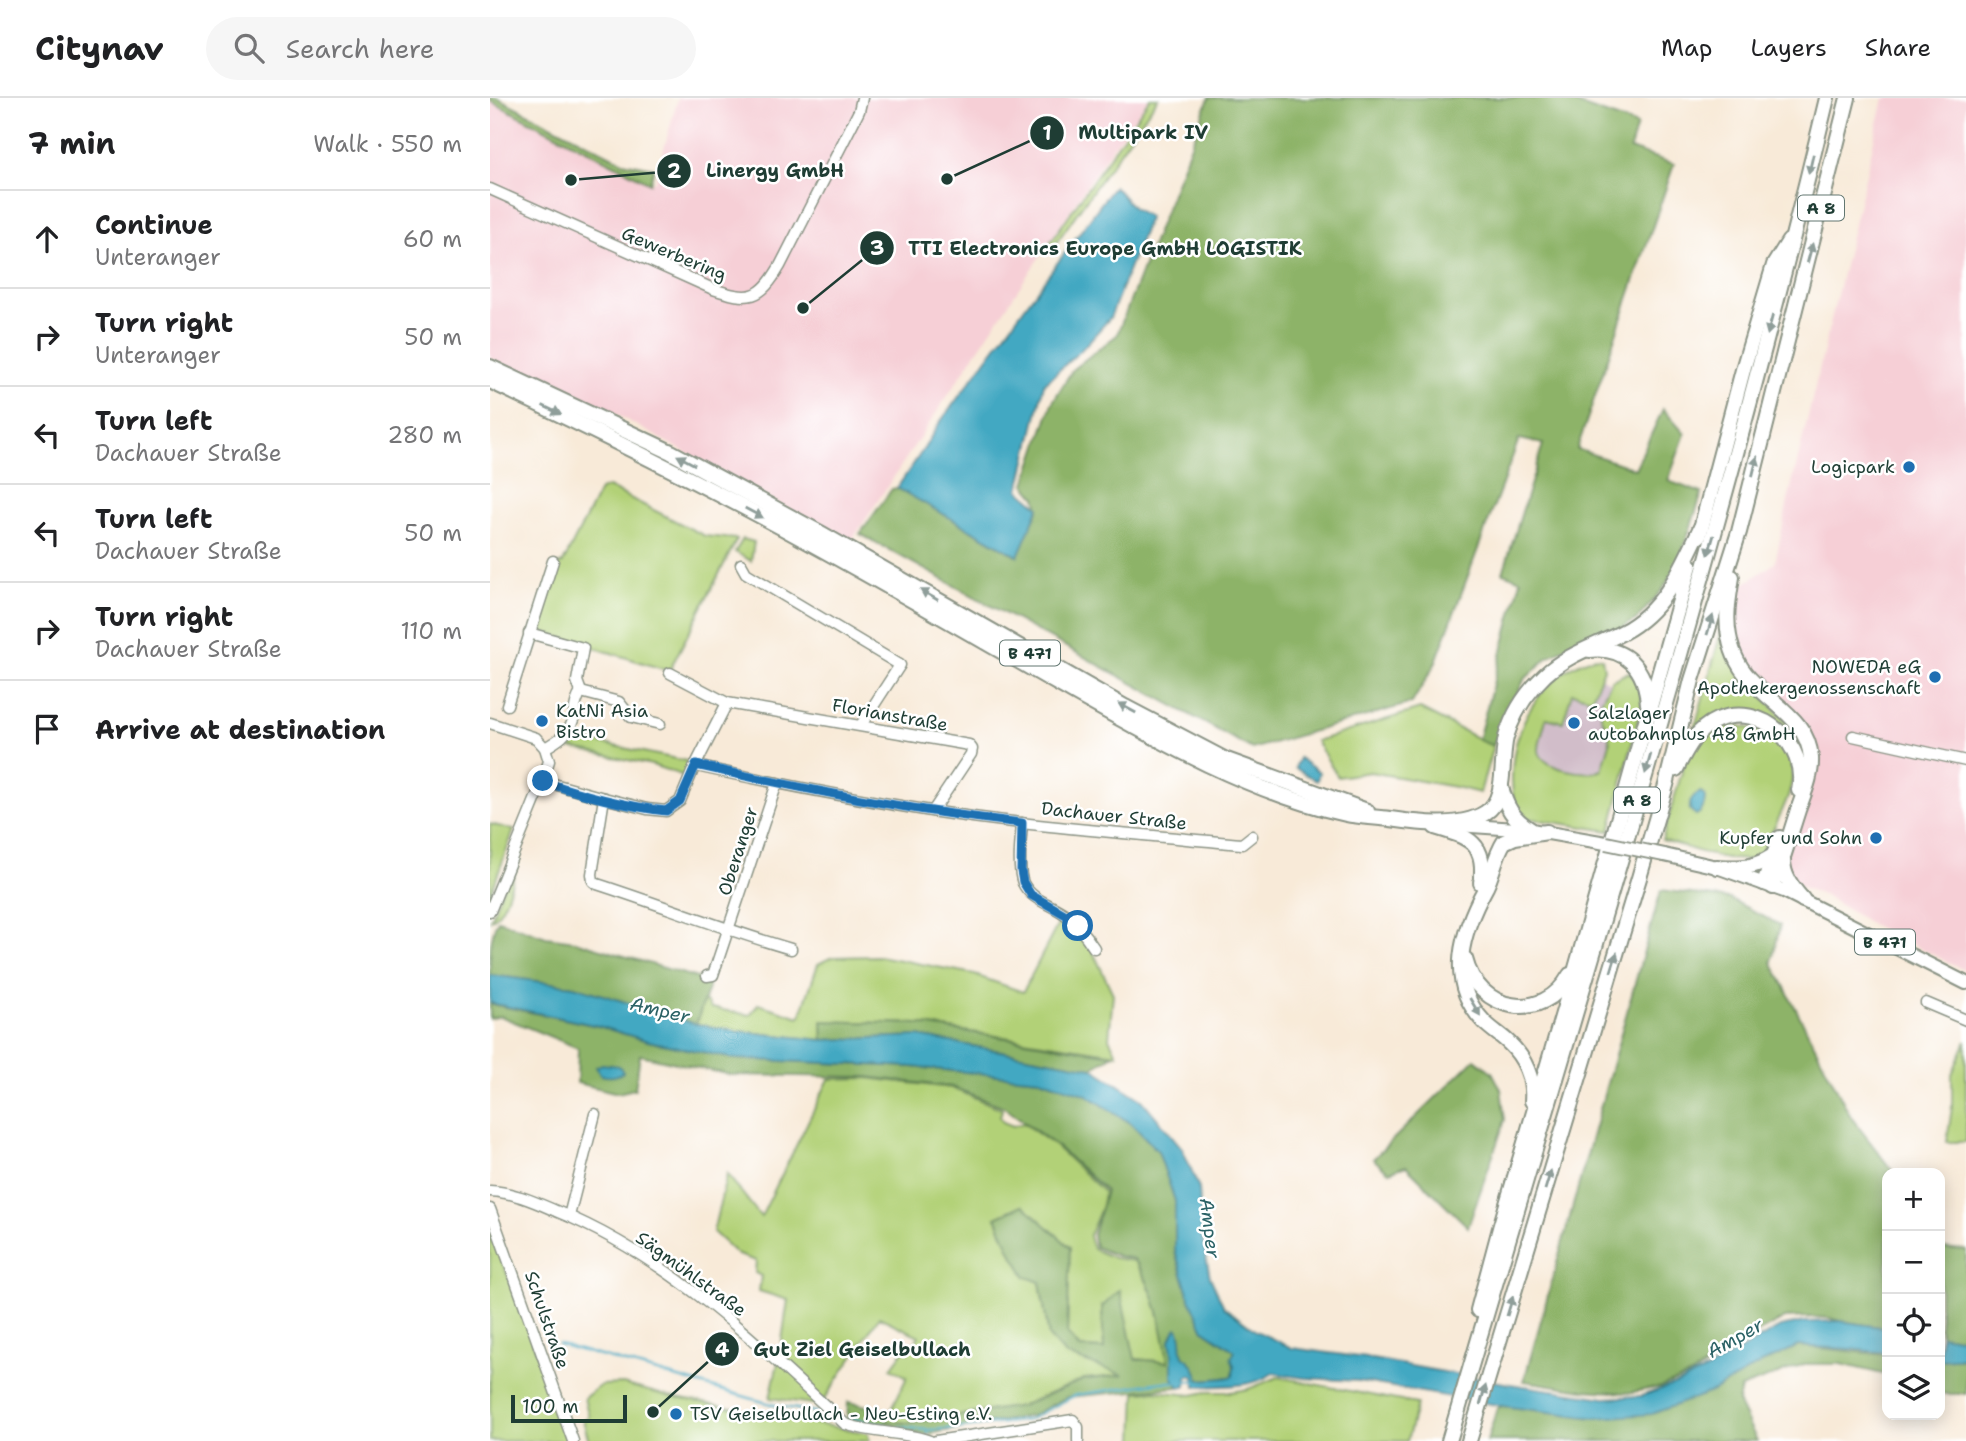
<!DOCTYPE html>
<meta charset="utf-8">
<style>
:root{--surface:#fff;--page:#f6f6f6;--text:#202124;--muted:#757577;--line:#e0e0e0}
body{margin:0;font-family:"Shantell Sans",sans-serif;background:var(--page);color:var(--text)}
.controls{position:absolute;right:21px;bottom:21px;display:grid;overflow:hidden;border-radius:14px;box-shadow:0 4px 18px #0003}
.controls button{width:63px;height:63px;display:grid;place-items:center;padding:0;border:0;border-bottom:2px solid var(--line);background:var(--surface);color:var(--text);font:35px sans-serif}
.scale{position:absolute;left:21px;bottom:18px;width:116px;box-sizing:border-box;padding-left:7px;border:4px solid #1f3d34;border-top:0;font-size:19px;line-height:24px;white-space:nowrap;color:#1f3d34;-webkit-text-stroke:5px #fff;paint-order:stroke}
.stop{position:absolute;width:21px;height:21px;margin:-16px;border:5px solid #1f6fb2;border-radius:50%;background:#fff}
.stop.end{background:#1f6fb2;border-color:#fff;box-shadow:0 2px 7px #0008}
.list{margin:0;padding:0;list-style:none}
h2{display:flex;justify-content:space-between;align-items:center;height:91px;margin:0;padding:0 28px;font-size:30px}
h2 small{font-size:23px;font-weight:400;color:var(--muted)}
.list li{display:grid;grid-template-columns:46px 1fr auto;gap:21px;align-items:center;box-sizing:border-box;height:98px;padding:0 28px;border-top:2px solid var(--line)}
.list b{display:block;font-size:26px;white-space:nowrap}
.list p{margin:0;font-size:23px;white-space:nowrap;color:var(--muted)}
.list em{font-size:23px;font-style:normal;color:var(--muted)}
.icon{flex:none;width:38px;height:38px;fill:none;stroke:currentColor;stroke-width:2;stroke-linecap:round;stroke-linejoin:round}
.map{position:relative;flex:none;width:1476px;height:1343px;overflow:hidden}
header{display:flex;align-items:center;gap:42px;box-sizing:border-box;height:98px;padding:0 35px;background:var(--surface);border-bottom:2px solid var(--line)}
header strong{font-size:33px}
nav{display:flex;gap:38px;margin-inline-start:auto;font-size:24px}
.search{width:490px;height:63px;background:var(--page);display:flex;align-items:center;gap:18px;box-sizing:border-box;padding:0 24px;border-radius:38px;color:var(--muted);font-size:26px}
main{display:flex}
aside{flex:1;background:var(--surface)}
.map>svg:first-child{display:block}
</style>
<header>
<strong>Citynav</strong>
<div class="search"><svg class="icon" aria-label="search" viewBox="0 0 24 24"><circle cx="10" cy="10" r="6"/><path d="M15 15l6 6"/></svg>Search here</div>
<nav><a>Map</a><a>Layers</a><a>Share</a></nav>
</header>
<main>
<aside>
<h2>7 min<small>Walk · 550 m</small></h2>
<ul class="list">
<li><svg class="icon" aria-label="ahead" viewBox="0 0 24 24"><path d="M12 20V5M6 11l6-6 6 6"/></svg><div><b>Continue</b><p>Unteranger</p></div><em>60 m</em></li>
<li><svg class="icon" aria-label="right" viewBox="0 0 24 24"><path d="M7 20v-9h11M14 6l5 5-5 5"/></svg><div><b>Turn right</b><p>Unteranger</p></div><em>50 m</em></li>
<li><svg class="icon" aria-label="left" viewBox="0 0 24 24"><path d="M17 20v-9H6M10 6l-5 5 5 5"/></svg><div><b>Turn left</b><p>Dachauer Straße</p></div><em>280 m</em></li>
<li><svg class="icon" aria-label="left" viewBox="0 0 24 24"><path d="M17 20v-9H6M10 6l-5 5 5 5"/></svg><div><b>Turn left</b><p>Dachauer Straße</p></div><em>50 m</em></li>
<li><svg class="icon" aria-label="right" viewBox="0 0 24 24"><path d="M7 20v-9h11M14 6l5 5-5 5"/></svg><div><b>Turn right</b><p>Dachauer Straße</p></div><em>110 m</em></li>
<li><svg class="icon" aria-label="arrive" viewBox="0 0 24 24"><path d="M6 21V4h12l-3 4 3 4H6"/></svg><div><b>Arrive at destination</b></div></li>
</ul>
</aside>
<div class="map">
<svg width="1476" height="1343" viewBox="0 0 1476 1343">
<rect width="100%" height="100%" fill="#fff"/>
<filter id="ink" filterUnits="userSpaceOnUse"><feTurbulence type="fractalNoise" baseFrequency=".0143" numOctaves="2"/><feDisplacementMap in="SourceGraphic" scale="14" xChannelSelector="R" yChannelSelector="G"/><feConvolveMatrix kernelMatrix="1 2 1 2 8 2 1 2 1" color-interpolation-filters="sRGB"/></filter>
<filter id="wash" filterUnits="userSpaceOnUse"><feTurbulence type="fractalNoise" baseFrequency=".00686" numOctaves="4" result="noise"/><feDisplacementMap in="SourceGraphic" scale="28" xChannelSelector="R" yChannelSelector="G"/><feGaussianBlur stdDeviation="1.57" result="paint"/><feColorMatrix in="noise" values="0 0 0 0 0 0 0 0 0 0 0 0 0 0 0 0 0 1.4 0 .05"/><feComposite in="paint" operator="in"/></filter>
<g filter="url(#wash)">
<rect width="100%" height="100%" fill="#f8ead8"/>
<!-- built -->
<g fill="#f6cfd6">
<path d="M188,0H659L615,60L360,445L133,320L0,260V3L160,85L165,83Z"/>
<path d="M1394,0H1476V873L1381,826L1335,798L1303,785L1295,763L1323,651L1254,569L1239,521L1242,494L1285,465L1299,398Z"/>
</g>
<!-- industrial -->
<path fill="#d1bdc9" d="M1091,569L1141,596L1107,730L1037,720L1036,649Z"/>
<!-- green -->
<g fill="#b2d177" stroke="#688756" stroke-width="2">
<path d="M660,0H668L561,152L557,149Z"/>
<path d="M118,389L215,438L247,441L179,573L44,531L64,468L73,465L110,392Z"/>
<path d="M253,441L264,444L261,463L245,454Z"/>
<path d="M1231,534L1241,564L1312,640L1316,667C1309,646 1300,632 1281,621L1205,629Z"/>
<path d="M1106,559L1112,560L1114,571L1102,600L1082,595L1073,624L1056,620C1055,628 1048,645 1049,653C1051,671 1099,679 1112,672L1120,645L1118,633L1111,618L1112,601L1122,582L1139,574C1148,584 1151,593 1152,606L1120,733L1037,720C1022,712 1023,698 1022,683C1021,628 1052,574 1106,559Z"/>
<path d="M930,611L1003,648L990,695L965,689L880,674L848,679L826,643Z"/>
<path d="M1237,627C1277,629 1314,648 1299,695C1292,717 1279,739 1269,760C1240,767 1201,750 1172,742L1198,653L1221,631Z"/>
<path d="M81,639L201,664L194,678L162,667L75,649Z"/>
<path d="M0,726L24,732L0,798Z"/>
<path d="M24,766L27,767C21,784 17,812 1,822L7,804Z"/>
<path d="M571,820L585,831L599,845L623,896L619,940L627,956L428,926L332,923L333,942L247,933L206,926L214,902L221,910L260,917L268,906L310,919L328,866L342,859L389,858L479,875L533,894Z"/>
<path d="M1476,943V1044H1457L1462,1009V976Z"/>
<path d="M376,980L461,990L512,1011L510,1019L513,1024L523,1028L533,1025L564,1047L614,1094L612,1108L599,1138L603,1151L624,1160L644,1163C666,1192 673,1229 678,1264L645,1261L612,1209L614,1251L590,1250L577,1236L580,1149L532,1107L506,1119L520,1152L536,1178L550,1184L559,1239L576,1257L635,1277L594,1281L531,1308L420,1325L396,1323L417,1279L401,1270L414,1252L419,1254L429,1238L389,1219L334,1302L322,1306L280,1300L290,1256L298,1202L269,1193L271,1178L265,1175L266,1163L248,1157L223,1134L237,1076L271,1119L339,981Z"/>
<path d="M0,1132L37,1227L77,1343H0Z"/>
<path d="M788,1279L927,1306L917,1343H644L646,1294L664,1293L702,1297L716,1294H741L758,1291Z"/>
<path d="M133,1286L181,1299L378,1335L379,1343H99L93,1322L99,1319L94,1300L111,1287Z"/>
</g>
<!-- forest -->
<g fill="#8db368" stroke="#56784e" stroke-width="2">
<path d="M0,0H8L133,64L164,70L160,85L0,3Z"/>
<path d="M719,0H1070L1147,27L1140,51L1184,66L1087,351L1145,371L1173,311L1195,336L1178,383L1212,395L1189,464L1173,491L1147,521L1120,537L1083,545L1057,560L1034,582L1003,648L988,642L1031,482L1013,475L1053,346L1029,341L945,566L922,605L762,651L370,436L402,391L407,390L527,458L549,410L546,399L535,386L562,305L583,271L627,237Z"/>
<path d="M1171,792L1240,801L1290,827L1282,864L1361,1019L1404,1075H1397V1230L1350,1223L1339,1220L1320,1219L1295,1220L1267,1235L1201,1277L1171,1289L1137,1295L1093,1292L1034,1283Z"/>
<path d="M8,822L56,839L85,843L207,880L217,878L218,890L206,926L84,888L0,877C0,859 0,835 8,822Z"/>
<path d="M0,906L108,928L158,943L246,961L422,969L550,981L597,997L642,1026L668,1053L685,1103V1154L699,1199L714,1232L745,1253L743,1278C733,1282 720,1280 709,1282C705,1271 703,1264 693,1258L690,1249L691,1239L680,1242L682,1256V1279L689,1289L577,1299L541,1318L433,1337L357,1324L358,1304L400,1313L396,1323L420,1325L531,1308L593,1282L633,1277L576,1257L559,1239L550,1184L536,1179L520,1152L506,1119L533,1107L580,1149L577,1235L589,1250L614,1251L612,1209L630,1192L645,1261L678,1264C672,1227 666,1192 644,1161L628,1158L605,1149L603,1137L616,1093L568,1049L514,1009L462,989L377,979L241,977L150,957L145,991L128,995L87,985L88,950L10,918L0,921Z"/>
<path d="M332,923L428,926L623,957L602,970L428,938L333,942Z"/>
<path d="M985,961L1002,974L1011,991L1015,1022L978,1129L916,1068L899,1074L883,1061Z"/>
<path d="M1450,1150L1476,1152V1238L1469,1240L1450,1237Z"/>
<path d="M1308,1248L1397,1257V1277L1350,1266H1314L1251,1290L1248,1304L1267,1343H997L1007,1310L1013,1308L1103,1320L1221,1294L1272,1265Z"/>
<path d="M1476,1260V1296H1455L1450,1295V1262Z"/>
</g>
<!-- water -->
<g fill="#42a8c2" stroke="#30727b" stroke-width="2">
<path d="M624,88L643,110L659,119L620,220L592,251L554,286L529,392L549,409L528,458L407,390L435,349L448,327Z"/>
<path d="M809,660L829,674L827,683L805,670Z"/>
<path d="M1211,694L1215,698C1215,705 1213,714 1206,717L1200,712C1199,703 1203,697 1211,694Z"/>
<path d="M0,877L84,888L206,926L247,933L333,942L428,938L602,970L652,1002L692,1050L709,1090L712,1138L720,1179L734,1209L766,1233L802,1250L877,1260L1020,1286L1115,1300L1151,1298L1186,1286L1216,1272L1290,1229L1315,1224L1350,1223L1397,1230V1255L1360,1251L1308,1248L1274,1264L1221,1294L1162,1316L1106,1320L1013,1308L868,1283L814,1280L783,1275C761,1291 732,1287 706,1289L704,1279L701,1277L697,1279L696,1288L689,1289L682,1279V1256L680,1242L685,1231L688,1230C693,1238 690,1249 693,1258C703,1264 706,1271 709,1282C720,1280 733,1282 743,1278L744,1268L741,1260L745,1253L714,1232L699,1199L685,1152V1103L668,1053L642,1026L597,997L550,981L422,969L246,961L158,943L108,928L0,905Z"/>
<path d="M112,966L129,968L133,974C127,979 119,979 111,977L106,969Z"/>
<path d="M1450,1237L1469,1240L1476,1238V1260L1450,1262Z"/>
</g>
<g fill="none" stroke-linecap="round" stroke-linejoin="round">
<!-- stream -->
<g stroke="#42a8c2" stroke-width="2.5">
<path d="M68,1246L288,1308L331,1315"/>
<path d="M694,1283H708"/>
<path d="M359,1320L395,1327"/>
<path d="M410,1329L437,1332"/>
<path d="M438,1336L437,1332L473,1330L538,1322L586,1297L672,1284H687"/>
</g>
</g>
</g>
<g filter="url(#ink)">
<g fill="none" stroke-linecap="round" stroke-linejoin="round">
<defs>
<g id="minor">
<path d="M0,91L223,191C260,203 270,202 290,168L369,13L372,0"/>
<path d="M251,466L256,475L410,567L371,627"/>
<path d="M39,535L93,550L87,583L91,594C85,603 85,611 83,622C79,636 67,643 55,650"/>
<path d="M180,575L237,605L479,647L482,651L481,656L443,713"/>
<path d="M91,594L129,604L141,619L170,626"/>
<path d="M17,607L63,463"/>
<path d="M0,625L46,640L55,650L59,663L50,690L0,813"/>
<path d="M1363,638L1476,663"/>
<path d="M206,668C284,685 362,700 441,713C544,729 648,736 752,746L762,738"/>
<path d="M53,683L114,700L157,711L176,713L190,703L203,672L237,605"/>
<path d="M114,700L102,776L103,783L107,786C172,807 235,832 301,851"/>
<path d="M532,725C531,741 527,770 533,785C541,802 561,806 576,817C587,826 596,838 604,850"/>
<path d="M217,878L223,877L287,685"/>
<path d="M1436,905L1476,922"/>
<path d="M0,1093C23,1094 45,1104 66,1113C178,1158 267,1245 355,1326C383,1336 413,1333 440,1343"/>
<path d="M0,1111L83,1343"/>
<path d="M79,1118L105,1016"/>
<path d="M446,1343L583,1322L588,1329V1343"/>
</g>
<g id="major">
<path d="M967,727L1041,732L1116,745"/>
<path d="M1174,757L1227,769L1294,793L1476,885"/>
</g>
<g id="highway">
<path d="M0,269L181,354L332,436L635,609L734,661L877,713"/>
<path d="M0,283C110,335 219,389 326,448C406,492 485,538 565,584C654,634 755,694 856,716C870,719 885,719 900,721C928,725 970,731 995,715C1018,701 1010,662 1016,639C1023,615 1037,594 1055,577C1077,556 1107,548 1133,534C1175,512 1192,469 1211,429"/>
<path d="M1209,438L1254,268L1284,167L1299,143"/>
<path d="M1242,479C1239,499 1235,518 1239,538C1242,556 1251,573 1264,585C1286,609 1318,623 1321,660C1322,677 1314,695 1308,712C1300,737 1292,763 1283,789"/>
<path d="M1100,552C1136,548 1156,571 1158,606"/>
<path d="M1186,671C1196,652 1206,631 1227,622C1272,603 1318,647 1309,692"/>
<path d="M1011,689C1016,709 1023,721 1041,732"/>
<path d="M945,729C979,739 997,745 991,785"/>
<path d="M1293,762C1293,779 1303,790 1313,802"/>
<path d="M1227,769C1252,770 1262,771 1283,758"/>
<path d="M1274,785L1290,740"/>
<path d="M975,861C988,914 1053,926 1080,877"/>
<path d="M1042,1003C1044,981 1035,960 1019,945C1012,938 1002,932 994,924C955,883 972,833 996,789C1003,775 1005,758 1014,744L1025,739L1057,734"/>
<path d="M988,1212L1010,1130L1083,881L1200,467"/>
<path d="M959,1343C1089,897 1229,453 1337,0"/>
<path d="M979,1343L1149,780L1176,687L1202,582L1249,434L1358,0"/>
</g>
</defs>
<!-- minor casing -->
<use href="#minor" stroke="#8c9486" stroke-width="13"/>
<!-- major casing -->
<use href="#major" stroke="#8c9486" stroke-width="16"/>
<!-- highway casing -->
<use href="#highway" stroke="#8c9486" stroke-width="18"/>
<!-- minor -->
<use href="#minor" stroke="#fff" stroke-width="10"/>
<!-- major -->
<use href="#major" stroke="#fff" stroke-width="12"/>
<!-- highway -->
<use href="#highway" stroke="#fff" stroke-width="14"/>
<defs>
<path id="major-bridge" d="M1116,745L1174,757"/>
</defs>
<!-- major-bridge casing -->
<use href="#major-bridge" stroke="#8c9486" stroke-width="16" stroke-linecap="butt"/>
<!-- major-bridge -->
<use href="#major-bridge" stroke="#fff" stroke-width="12"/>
</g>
<!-- one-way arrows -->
<defs><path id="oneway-solid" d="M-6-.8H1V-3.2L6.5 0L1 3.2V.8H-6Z" transform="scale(1.75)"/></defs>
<g fill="#8f9e9a">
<use href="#oneway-solid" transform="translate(1321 66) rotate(103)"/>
<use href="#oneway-solid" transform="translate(1320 155) rotate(-75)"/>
<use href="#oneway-solid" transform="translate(1280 227) rotate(105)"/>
<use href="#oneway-solid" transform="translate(62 312) rotate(26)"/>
<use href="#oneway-solid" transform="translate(196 362) rotate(-152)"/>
<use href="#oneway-solid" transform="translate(1265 368) rotate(-76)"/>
<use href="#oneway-solid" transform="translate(264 415) rotate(28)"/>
<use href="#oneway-solid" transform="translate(1221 447) rotate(106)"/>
<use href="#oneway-solid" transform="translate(439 497) rotate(-150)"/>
<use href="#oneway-solid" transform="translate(1220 527) rotate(-73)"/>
<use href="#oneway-solid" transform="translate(637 610) rotate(-151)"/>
<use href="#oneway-solid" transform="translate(1158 666) rotate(106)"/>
<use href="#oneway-solid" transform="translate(1124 864) rotate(-73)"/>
<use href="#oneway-solid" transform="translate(985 909) rotate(59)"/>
<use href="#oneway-solid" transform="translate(1058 1082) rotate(-73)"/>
<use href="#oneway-solid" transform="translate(1020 1208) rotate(-73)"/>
<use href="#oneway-solid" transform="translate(993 1297) rotate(-74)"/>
</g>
</g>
<g fill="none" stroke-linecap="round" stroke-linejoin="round" filter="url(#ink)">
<!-- route -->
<path stroke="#1f6fb2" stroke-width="9" d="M53,683C88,696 139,709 176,713L190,703L206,667C313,691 422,713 532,725L531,773L533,784L541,797L576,817L588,828"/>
</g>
<!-- markers -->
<g fill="#1f6fb2" stroke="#fff" stroke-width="2.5">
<circle cx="1419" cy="369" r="7"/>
<circle cx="1445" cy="579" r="7"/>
<circle cx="52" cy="623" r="7"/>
<circle cx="1084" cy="625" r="7"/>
<circle cx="1386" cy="740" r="7"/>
<circle cx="186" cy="1316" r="7"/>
</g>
<g text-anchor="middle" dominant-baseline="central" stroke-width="5" stroke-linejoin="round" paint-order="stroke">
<!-- shield labels -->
<g fill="#fff" stroke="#627771" stroke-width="2">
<rect x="1308" y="97.5" width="46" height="25" rx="5"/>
<rect x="510" y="542.5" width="60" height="25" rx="5"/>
<rect x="1124" y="689.5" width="46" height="25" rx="5"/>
<rect x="1365" y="831.5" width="60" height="25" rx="5"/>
</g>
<g font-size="16" font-weight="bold" fill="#1f3d34">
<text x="1331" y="110">A 8</text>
<text x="540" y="555">B 471</text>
<text x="1147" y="702">A 8</text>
<text x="1395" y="844">B 471</text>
</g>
<!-- street labels -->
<g font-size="18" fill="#1f3d34" stroke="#fff">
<text transform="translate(184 156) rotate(23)">Gewerbering</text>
<text transform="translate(400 617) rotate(10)">Florianstraße</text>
<text transform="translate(624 718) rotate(6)">Dachauer Straße</text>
<text transform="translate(248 753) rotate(-72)">Oberanger</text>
<text transform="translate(201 1176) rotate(36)">Sägmühlstraße</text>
<text transform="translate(57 1222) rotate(71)">Schulstraße</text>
</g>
<!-- poi labels -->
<g font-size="18" fill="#1f3d34" stroke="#fff" text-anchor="end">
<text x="1405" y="369">Logicpark</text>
<text x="1431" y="569">NOWEDA eG<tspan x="1431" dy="21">Apothekergenossenschaft</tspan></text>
<text x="66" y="613" text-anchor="start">KatNi Asia<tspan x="66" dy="21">Bistro</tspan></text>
<text x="1098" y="615" text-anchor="start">Salzlager<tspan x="1098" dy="21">autobahnplus A8 GmbH</tspan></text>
<text x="1372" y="740">Kupfer und Sohn</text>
<text x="200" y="1316" text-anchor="start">TSV Geiselbullach - Neu-Esting e.V.</text>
</g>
<!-- water labels -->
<g font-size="19" font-style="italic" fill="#2b6266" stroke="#fff">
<text transform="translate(170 912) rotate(13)">Amper</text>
<text transform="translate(720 1130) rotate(83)">Amper</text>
<text transform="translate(1245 1240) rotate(-29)">Amper</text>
</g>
</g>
<!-- callouts -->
<path fill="none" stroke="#1f3d34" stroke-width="2.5" d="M457 81L557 35M81 82L184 73M313 210L387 150M163 1314L232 1251"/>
<g fill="#1f3d34" stroke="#fff" stroke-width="2.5">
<circle cx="457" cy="81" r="7"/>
<circle cx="81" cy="82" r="7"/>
<circle cx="313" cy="210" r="7"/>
<circle cx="163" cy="1314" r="7"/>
<circle cx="557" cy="35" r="18"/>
<circle cx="184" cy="73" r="18"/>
<circle cx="387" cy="150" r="18"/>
<circle cx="232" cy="1251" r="18"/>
</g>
<g font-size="21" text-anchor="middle" font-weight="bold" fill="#fff">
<text x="557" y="42">1</text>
<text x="184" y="80">2</text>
<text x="387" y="157">3</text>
<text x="232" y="1259">4</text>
</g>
<g font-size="19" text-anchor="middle" font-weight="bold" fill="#1f3d34" stroke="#fff" stroke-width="5" stroke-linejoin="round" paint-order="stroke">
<text x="653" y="41">Multipark IV</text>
<text x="285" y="79">Linergy GmbH</text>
<text x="615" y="157">TTI Electronics Europe GmbH LOGISTIK</text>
<text x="372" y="1258">Gut Ziel Geiselbullach</text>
</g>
</svg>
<div class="controls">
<button>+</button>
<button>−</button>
<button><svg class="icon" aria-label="locate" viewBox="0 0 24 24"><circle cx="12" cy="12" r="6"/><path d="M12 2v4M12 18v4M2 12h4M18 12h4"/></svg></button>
<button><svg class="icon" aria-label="layers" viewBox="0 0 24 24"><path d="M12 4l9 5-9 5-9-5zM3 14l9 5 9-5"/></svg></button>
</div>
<div class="scale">100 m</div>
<div class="stop" style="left:588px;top:828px"></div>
<div class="stop end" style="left:53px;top:683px"></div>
</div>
</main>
